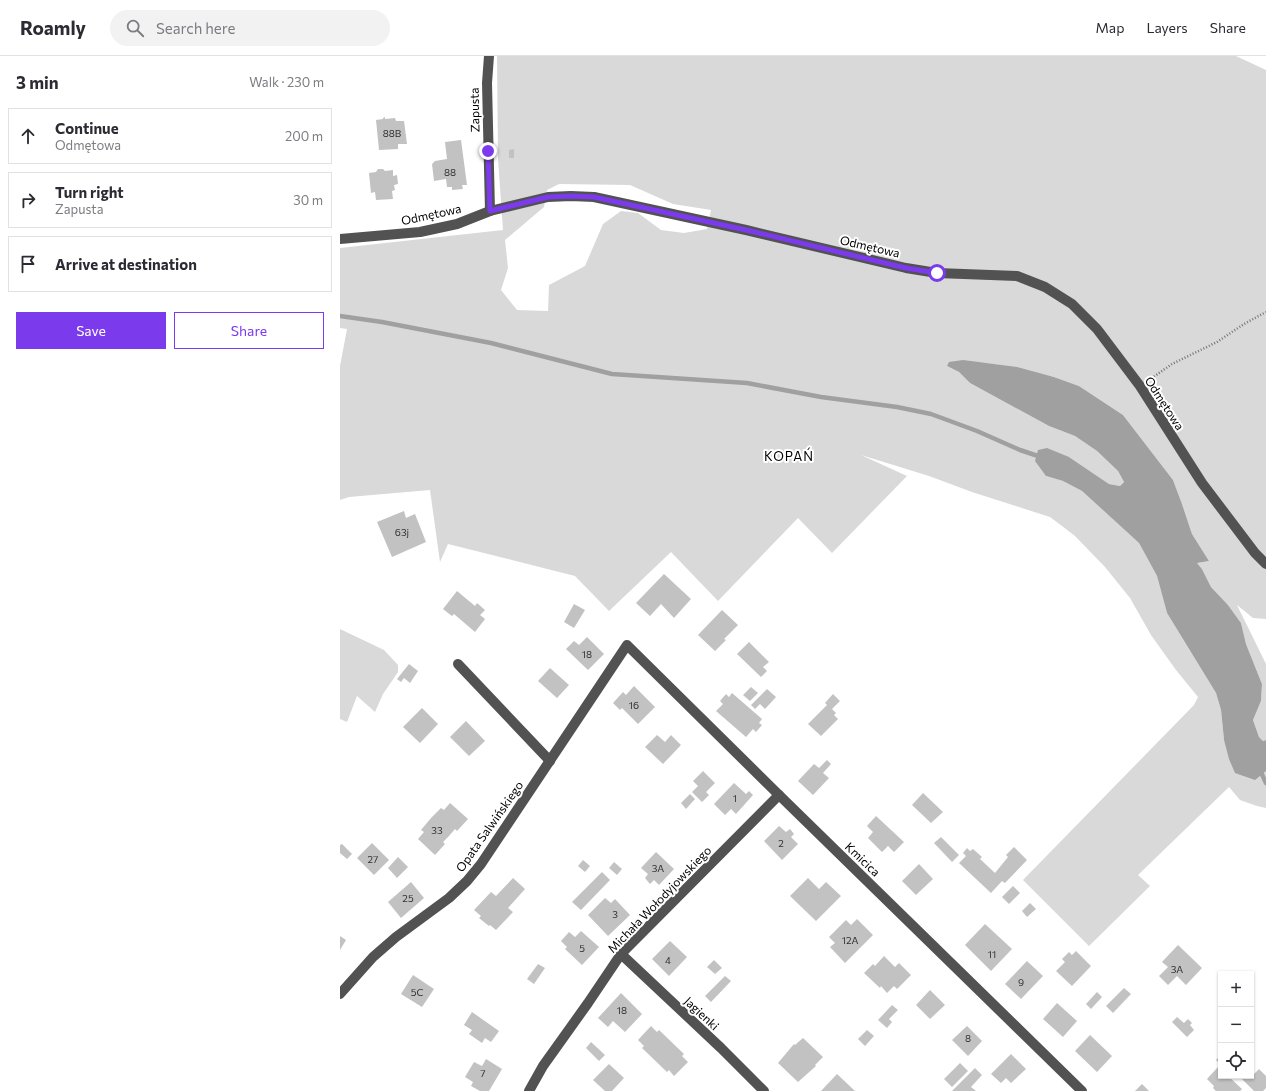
<!DOCTYPE html>
<meta charset="utf-8">
<style>
:root{--surface:#fff;--page:#f2f2f3;--text:#2b2b33;--muted:#7c7c81;--line:#e1e1e2;--accent:#7c3aed}
body{margin:0;font-family:Commissioner,sans-serif;background:var(--page);color:var(--text)}
.controls{position:absolute;right:12px;bottom:12px;display:grid;overflow:hidden;border-radius:0px;box-shadow:0 1px 3px #0004}
.controls button{width:36px;height:36px;display:grid;place-items:center;padding:0;border:0;border-bottom:1px solid var(--line);background:var(--surface);color:var(--text);font:20px sans-serif}
.stop{position:absolute;width:12px;height:12px;margin:-9px;border:3px solid #7c3aed;border-radius:50%;background:#fff}
.stop.end{background:#7c3aed;border-color:#fff;box-shadow:0 1px 4px #0008}
.list{margin:0;padding:0;list-style:none}
h2{display:flex;justify-content:space-between;align-items:center;height:52px;margin:0;padding:0 16px;font-size:17px}
h2 small{font-size:13px;font-weight:400;color:var(--muted)}
.list li{display:grid;grid-template-columns:26px 1fr auto;gap:12px;align-items:center;box-sizing:border-box;height:56px;margin:0 8px 8px;padding:0 8px;border:1px solid var(--line);border-radius:0px}
.list b{display:block;font-size:15px;white-space:nowrap}
.list p{margin:0;font-size:13px;white-space:nowrap;color:var(--muted)}
.list em{font-size:13px;font-style:normal;color:var(--muted)}
.actions{display:flex;gap:8px;padding:12px 16px}
.actions a{flex:1;padding:9px 0;border:1px solid var(--accent);border-radius:0px;text-align:center;font-size:14px;color:var(--accent)}
.actions .main{background:var(--accent);color:#fff}
.icon{flex:none;width:22px;height:22px;fill:none;stroke:currentColor;stroke-width:2;stroke-linecap:round;stroke-linejoin:round}
.map{position:relative;flex:none;width:926px;height:1035px;overflow:hidden}
header{display:flex;align-items:center;gap:24px;box-sizing:border-box;height:56px;padding:0 20px;background:var(--surface);border-bottom:1px solid var(--line)}
header strong{font-size:19px}
nav{display:flex;gap:22px;margin-inline-start:auto;font-size:14px}
.search{width:280px;height:36px;background:var(--page);display:flex;align-items:center;gap:10px;box-sizing:border-box;padding:0 14px;border-radius:22px;color:var(--muted);font-size:15px}
main{display:flex}
aside{flex:1;background:var(--surface)}
.map>svg:first-child{display:block}
</style>
<header>
<strong>Roamly</strong>
<div class="search"><svg class="icon" aria-label="search" viewBox="0 0 24 24"><circle cx="10" cy="10" r="6"/><path d="M15 15l6 6"/></svg>Search here</div>
<nav><a>Map</a><a>Layers</a><a>Share</a></nav>
</header>
<main>
<aside>
<h2>3 min<small>Walk · 230 m</small></h2>
<ul class="list">
<li><svg class="icon" aria-label="ahead" viewBox="0 0 24 24"><path d="M12 20V5M6 11l6-6 6 6"/></svg><div><b>Continue</b><p>Odmętowa</p></div><em>200 m</em></li>
<li><svg class="icon" aria-label="right" viewBox="0 0 24 24"><path d="M7 20v-9h11M14 6l5 5-5 5"/></svg><div><b>Turn right</b><p>Zapusta</p></div><em>30 m</em></li>
<li><svg class="icon" aria-label="arrive" viewBox="0 0 24 24"><path d="M6 21V4h12l-3 4 3 4H6"/></svg><div><b>Arrive at destination</b></div></li>
</ul>
<div class="actions"><a class="main">Save</a><a>Share</a></div>
</aside>
<div class="map">
<svg width="926" height="1035" viewBox="0 0 926 1035">
<rect width="100%" height="100%" fill="#fff"/>
<!-- green -->
<g fill="#d9d9d9" fill-rule="evenodd">
<path d="M157,0H896L926,14V563L913,562L897,549L926,608V684L923,685L919,681L913,664L921,645L922,628L906,588L901,567L888,549L871,531L862,513L857,507L869,505L852,478L842,448L833,424L783,359L739,330L714,321L660,309L643,307L607,310L619,316L630,327L709,370L735,380L757,395L778,415L784,426L780,430L769,428L729,401L706,420L723,425L742,435L799,487L817,520L827,557L876,637L881,654L884,684L926,715V752L917,750L900,744L889,731L798,819L810,830L749,890L683,824L854,649L858,641L836,614L811,579L790,542L765,511L735,480L722,470L710,461L632,436L589,420L521,399L567,420L492,497L458,462L378,545L331,496L269,555L235,520L108,488L100,506L90,434L9,441L0,444V310L7,273L0,272V192L163,174L158,103ZM219,128L290,129L333,148L371,154L367,173L344,177L321,174L298,157L281,155L263,168L245,210L209,229L208,255L177,254L161,234L168,212L165,184L204,151L207,134Z"/>
<path d="M0,573L44,594L58,609V616L43,638L35,656L17,640L7,666L0,663Z"/>
</g>
<!-- water -->
<path fill="#a0a0a0" d="M623,304L677,311L714,321L739,330L783,359L833,424L842,448L852,478L869,505L857,507L862,513L871,531L888,549L901,567L906,588L922,628L921,645L913,664L919,681L923,685L926,684V715L915,724L895,717L889,703L884,684L881,654L876,637L827,557L817,520L799,487L742,435L723,425L706,420L695,405L698,394L707,392L729,401L769,428L780,430L784,426L778,415L757,395L735,380L709,370L630,327L619,316L607,310L609,306Z"/>
<g fill="none" stroke-linecap="round" stroke-linejoin="round">
<!-- stream -->
<g stroke="#a0a0a0" stroke-width="4.5">
<path d="M0,260L42,266L151,287L272,318L407,327L481,341L557,351L591,358L637,375L680,394L701,401"/>
<path d="M920,714L926,727"/>
</g>
</g>
<!-- building -->
<g fill="#c2c2c2">
<path d="M45,61V63L55,62L56,65H64L67,88H58V93L39,94L36,64L43,63V62Z"/>
<path d="M121,84L127,129H122L123,133L112,134V131H107L106,123L94,125L92,108L95,105L107,103L105,86Z"/>
<path d="M174,93V102H169V94Z"/>
<path d="M38,113H43L45,115L53,114V120L57,119L58,128L54,129L55,134L52,135L53,143L36,144L35,136L31,137L29,117L36,116Z"/>
<path d="M64,455L66,462L75,458L86,486L52,501L37,466Z"/>
<path d="M324,518L351,543L334,562L321,548L310,560L296,547Z"/>
<path d="M117,535L135,550L137,547L145,554L140,559L145,563L135,576L114,558L112,560L103,553Z"/>
<path d="M234,548L245,554L234,572L224,566Z"/>
<path d="M382,554L398,569L384,583L386,584L375,595L358,579Z"/>
<path d="M247,581L264,598L248,614L226,593L234,585L239,589Z"/>
<path d="M409,586L429,606L423,611L427,615L421,621L397,598Z"/>
<path d="M69,608L78,615L70,627L64,622L61,626L57,623Z"/>
<path d="M210,612L229,629L217,642L198,625Z"/>
<path d="M294,630L315,651L298,668L282,652L280,654L273,647L283,636L286,639Z"/>
<path d="M411,631L418,637L410,645L403,639Z"/>
<path d="M427,633L436,641L425,653L420,648L415,653L411,649Z"/>
<path d="M392,637L422,663L419,667L422,669L416,676L413,673L406,681L376,655L383,648L380,645L386,638L389,641Z"/>
<path d="M493,638L500,645L492,653L496,657L494,659L498,663L481,680L468,668L487,649L485,647Z"/>
<path d="M82,652L98,668L80,687L63,671Z"/>
<path d="M126,665L145,685L129,700L110,681Z"/>
<path d="M317,679L325,686L331,679L341,689L323,708L305,691Z"/>
<path d="M487,704L491,708L483,717L489,722L473,739L458,725L474,708L479,712Z"/>
<path d="M363,715L375,727L366,736L369,739L362,746L352,736L358,730L353,725Z"/>
<path d="M394,727L406,738L409,735L413,739L396,758L391,753L385,759L374,748Z"/>
<path d="M583,737L603,756L591,767L572,749Z"/>
<path d="M350,738L355,743L346,753L341,747Z"/>
<path d="M110,747L128,763L117,775L115,773L109,780L103,786L105,788L95,799L78,783L84,776L81,774L91,762L101,752L104,754Z"/>
<path d="M536,760L564,786L554,796L548,790L542,796L528,782L533,776L527,770Z"/>
<path d="M439,770L446,776L450,773L454,778L451,781L458,788L442,804L424,785Z"/>
<path d="M601,781L619,799L612,806L594,787Z"/>
<path d="M32,787L49,804L34,819L17,802Z"/>
<path d="M2,788L12,798L7,803L0,797V789Z"/>
<path d="M674,791L687,804L665,827L662,825L651,837L619,807L626,800L623,797L627,792L630,795L633,793L642,801L640,803L655,817L668,801L666,799Z"/>
<path d="M316,796L334,813L319,829L314,824L310,828L305,822L308,818L301,812Z"/>
<path d="M58,801L68,811L57,822L48,812Z"/>
<path d="M243,804L250,810L245,816L238,810Z"/>
<path d="M274,806L282,813L277,819L269,812Z"/>
<path d="M579,808L593,823L576,839L562,825Z"/>
<path d="M262,816L270,824L241,854L232,846Z"/>
<path d="M173,822L185,833L168,852L173,856L156,874L150,869L149,870L139,862L141,860L134,854L151,836L156,840Z"/>
<path d="M468,822L479,833L486,826L501,840L476,865L450,840Z"/>
<path d="M71,826L84,842L61,862L48,846Z"/>
<path d="M673,830L680,837L669,848L662,841Z"/>
<path d="M265,842L271,847L275,843L290,859L268,880L248,859Z"/>
<path d="M690,847L696,853L687,861L682,855Z"/>
<path d="M517,863L533,879L505,907L490,891L495,887L489,881L506,864L511,869Z"/>
<path d="M645,868L672,893L651,915L625,889Z"/>
<path d="M241,875L259,891L242,909L225,893L227,891L221,885L229,876L235,881Z"/>
<path d="M0,880L6,884L0,894Z"/>
<path d="M330,885L347,901L329,920L312,903Z"/>
<path d="M838,889L862,912L846,929L837,920L828,929L819,920L828,911L822,906Z"/>
<path d="M736,895L751,910L732,930L716,915L725,906L722,903L729,896L732,899Z"/>
<path d="M544,900L555,911L559,907L571,919L557,933L554,930L547,937L541,930L540,932L524,917L533,908L535,910Z"/>
<path d="M374,904L382,912L375,918L367,911Z"/>
<path d="M687,905L703,920L681,943L665,928Z"/>
<path d="M198,908L205,912L194,928L187,923Z"/>
<path d="M73,919L94,933L82,951L61,938Z"/>
<path d="M385,920L391,925L371,946L365,940Z"/>
<path d="M784,932L791,938L773,957L766,950Z"/>
<path d="M590,934L605,949L590,963L576,949Z"/>
<path d="M757,936L762,941L751,953L746,948Z"/>
<path d="M281,937L302,958L285,976L273,965L268,971L258,962Z"/>
<path d="M717,947L737,965L723,981L703,963Z"/>
<path d="M552,949L558,954L549,963L552,966L547,972L538,964Z"/>
<path d="M132,956L159,975L151,986L145,982L142,987L129,978L132,974L124,969Z"/>
<path d="M837,961L844,967L848,963L852,967L850,969L854,974L847,981L832,966Z"/>
<path d="M311,970L317,976L319,974L344,998L342,1000L348,1006L334,1020L329,1014L327,1016L302,992L304,990L298,984Z"/>
<path d="M627,970L642,985L628,1000L612,984Z"/>
<path d="M527,974L534,980L525,990L518,983Z"/>
<path d="M750,979L772,1000L757,1016L735,995Z"/>
<path d="M463,982L483,1001L475,1009L476,1010L458,1026L438,1007L454,988L455,989Z"/>
<path d="M251,986L265,999L259,1005L246,992Z"/>
<path d="M671,998L686,1013L671,1027L666,1022L661,1027L651,1018Z"/>
<path d="M881,999V1009L876,1004Z"/>
<path d="M146,1003L162,1013L149,1035H140L131,1030L133,1026L125,1021L134,1006L142,1010Z"/>
<path d="M620,1007L628,1015L612,1031L604,1023Z"/>
<path d="M269,1008L284,1022L272,1035H265L253,1024Z"/>
<path d="M879,1010L881,1012V1020H888L902,1033L900,1035H876L873,1032L874,1030L867,1023Z"/>
<path d="M635,1012L642,1019L631,1031L636,1035H612Z"/>
<path d="M919,1013L926,1020V1032L923,1035H914L901,1022L902,1020H911V1016L913,1019Z"/>
<path d="M497,1018L515,1035H481Z"/>
<path d="M802,1028L809,1035H795Z"/>
</g>
<g fill="none" stroke-linecap="round" stroke-linejoin="round">
<!-- path -->
<path stroke="#747474" stroke-width="2.5" stroke-dasharray="1 2" stroke-linecap="butt" d="M809,324L832,308L877,286L904,268L926,256"/>
<!-- minor -->
<g stroke="#525252" stroke-width="10">
<path d="M149,0L147,27L150,155"/>
<path d="M0,183L80,176L117,168L150,155L208,141L231,140L254,141L406,174L566,212L597,217L677,220L705,231L732,248L757,273L800,330L862,427L915,497L926,508"/>
<path d="M118,608L210,705"/>
<path d="M281,898L381,992L424,1035"/>
<path d="M0,938L33,901L56,881L109,842L127,825L141,808L287,589L439,739L742,1035"/>
<path d="M189,1035L203,1010L248,947L281,898L439,739"/>
</g>
</g>
<g fill="none" stroke-linecap="round" stroke-linejoin="round">
<!-- route -->
<path stroke="#7c3aed" stroke-width="5" d="M148,95L150,155L208,141L231,140L254,141L406,174L566,212L597,217"/>
</g>
<g text-anchor="middle" dominant-baseline="central" stroke-width="4" stroke-linejoin="round" paint-order="stroke">
<!-- number labels -->
<g font-size="10" fill="#303030">
<text x="52" y="77">88B</text>
<text x="110" y="116">88</text>
<text x="62" y="476">63j</text>
<text x="247" y="598">18</text>
<text x="294" y="649">16</text>
<text x="395" y="742">1</text>
<text x="97" y="774">33</text>
<text x="441" y="787">2</text>
<text x="33" y="803">27</text>
<text x="318" y="812">3A</text>
<text x="68" y="842">25</text>
<text x="275" y="858">3</text>
<text x="510" y="884">12A</text>
<text x="242" y="892">5</text>
<text x="652" y="898">11</text>
<text x="328" y="904">4</text>
<text x="837" y="913">3A</text>
<text x="681" y="926">9</text>
<text x="77" y="936">5C</text>
<text x="282" y="954">18</text>
<text x="628" y="982">8</text>
<text x="143" y="1017">7</text>
</g>
<!-- street labels -->
<g font-size="12" fill="#000" stroke="#fff">
<text transform="translate(134 54) rotate(-91)">Zapusta</text>
<text transform="translate(91 158) rotate(-12)">Odmętowa</text>
<text transform="translate(530 190) rotate(13)">Odmętowa</text>
<text transform="translate(825 347) rotate(57)">Odmętowa</text>
<text transform="translate(149 770) rotate(-55)">Opata Salwińskiego</text>
<text transform="translate(523 803) rotate(44)">Kmicica</text>
<text transform="translate(319 843) rotate(-46)">Michała Wołodyjowskiego</text>
<text transform="translate(362 957) rotate(43)">Jagienki</text>
</g>
<!-- neighbourhood labels -->
<g font-size="13" letter-spacing="1" fill="#000" stroke="#fff">
<text x="449" y="400">KOPAŃ</text>
</g>
</g>
</svg>
<div class="controls">
<button>+</button>
<button>−</button>
<button><svg class="icon" aria-label="locate" viewBox="0 0 24 24"><circle cx="12" cy="12" r="6"/><path d="M12 2v4M12 18v4M2 12h4M18 12h4"/></svg></button>
</div>
<div class="stop" style="left:597px;top:217px"></div>
<div class="stop end" style="left:148px;top:95px"></div>
</div>
</main>
